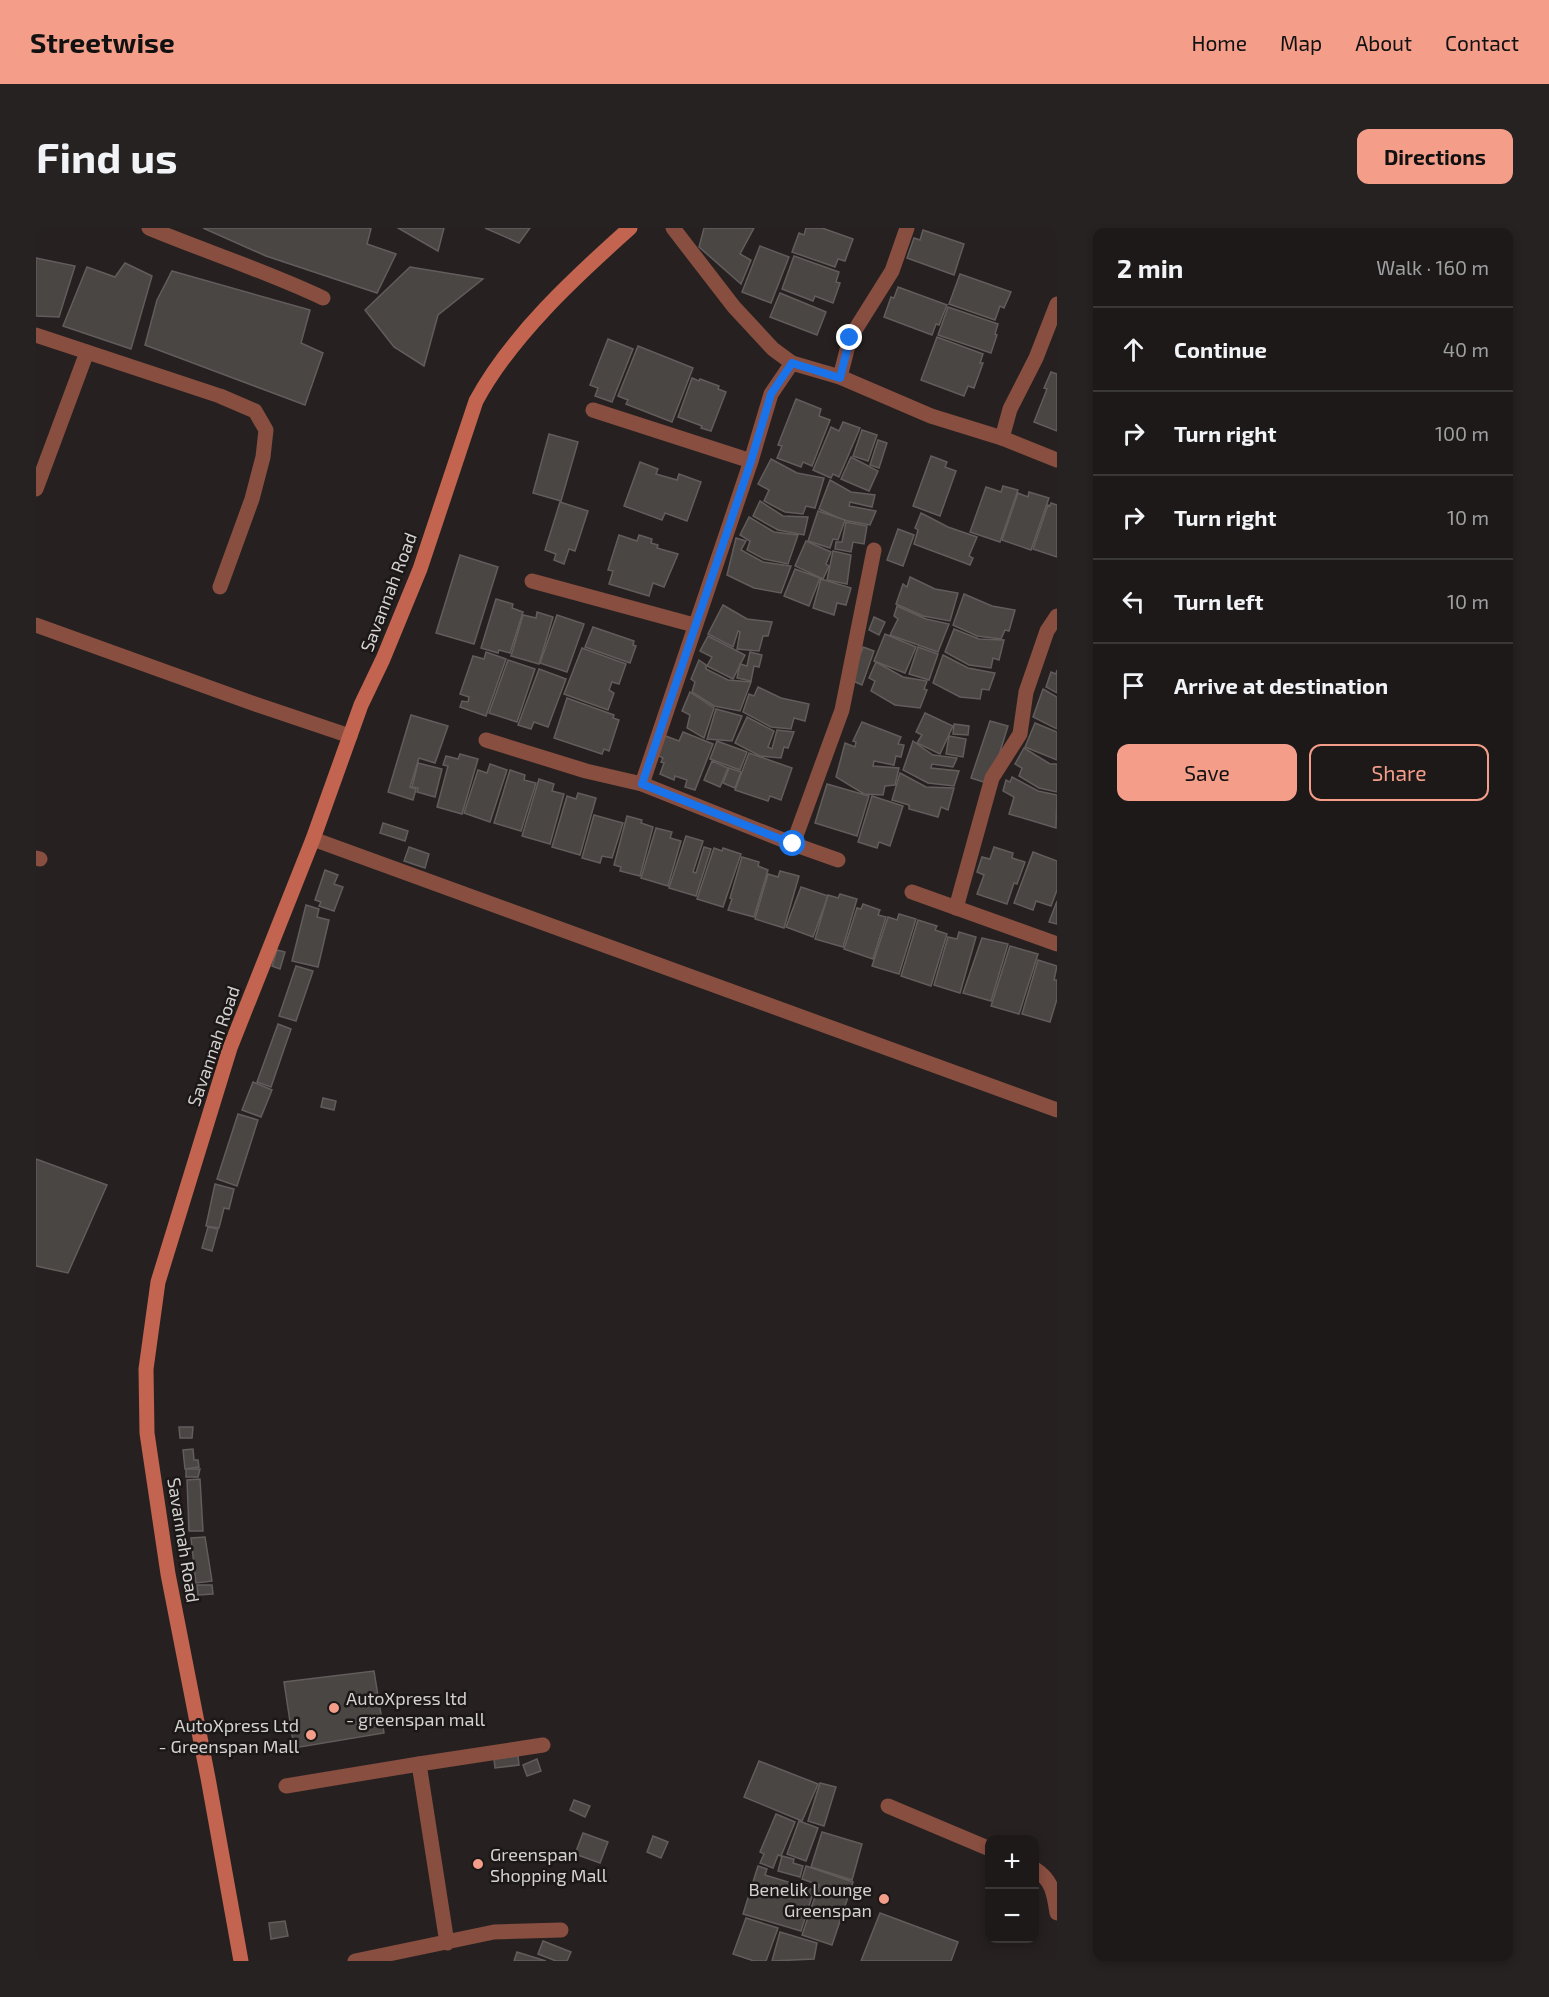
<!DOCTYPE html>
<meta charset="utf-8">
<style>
:root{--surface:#1c1918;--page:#252221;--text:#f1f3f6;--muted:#a0a0a2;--line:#3a3837;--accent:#f49e8a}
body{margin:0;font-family:"Exo 2",sans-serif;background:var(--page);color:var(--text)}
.controls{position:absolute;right:18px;bottom:18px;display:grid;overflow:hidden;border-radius:12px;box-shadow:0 3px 9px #0003}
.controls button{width:54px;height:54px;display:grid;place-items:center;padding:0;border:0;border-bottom:2px solid var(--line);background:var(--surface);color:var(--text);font:30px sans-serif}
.stop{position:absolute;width:18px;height:18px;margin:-14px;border:4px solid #1a73e8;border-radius:50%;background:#fff}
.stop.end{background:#1a73e8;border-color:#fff;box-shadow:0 2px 6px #0008}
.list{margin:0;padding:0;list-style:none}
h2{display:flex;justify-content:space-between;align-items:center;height:78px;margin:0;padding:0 24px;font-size:26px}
h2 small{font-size:20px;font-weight:400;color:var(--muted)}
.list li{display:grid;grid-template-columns:39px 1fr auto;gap:18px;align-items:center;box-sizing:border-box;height:84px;padding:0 24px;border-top:2px solid var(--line)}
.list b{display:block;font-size:22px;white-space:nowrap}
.list em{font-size:20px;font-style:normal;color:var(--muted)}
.actions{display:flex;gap:12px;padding:18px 24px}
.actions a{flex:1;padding:14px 0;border:2px solid var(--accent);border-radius:12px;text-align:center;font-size:21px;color:var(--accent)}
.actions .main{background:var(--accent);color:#111}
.icon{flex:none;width:33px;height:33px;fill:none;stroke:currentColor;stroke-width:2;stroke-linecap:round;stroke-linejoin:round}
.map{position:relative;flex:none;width:1021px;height:1733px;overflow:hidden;border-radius:12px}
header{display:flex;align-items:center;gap:36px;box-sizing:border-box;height:84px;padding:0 30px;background:var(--accent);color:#111}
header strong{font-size:28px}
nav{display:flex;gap:33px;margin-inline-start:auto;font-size:21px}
.intro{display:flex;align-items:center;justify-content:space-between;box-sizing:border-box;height:144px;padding:0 36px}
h1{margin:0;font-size:42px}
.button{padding:15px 27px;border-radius:12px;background:var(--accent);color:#111;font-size:21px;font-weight:700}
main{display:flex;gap:36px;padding:0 36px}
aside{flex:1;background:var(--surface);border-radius:12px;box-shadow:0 3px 9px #0003}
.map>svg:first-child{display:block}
</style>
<header>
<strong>Streetwise</strong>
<nav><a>Home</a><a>Map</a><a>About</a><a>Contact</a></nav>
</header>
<div class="intro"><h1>Find us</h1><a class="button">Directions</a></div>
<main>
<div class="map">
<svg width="1021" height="1733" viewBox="0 0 1021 1733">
<rect width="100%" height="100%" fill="#262120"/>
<!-- building -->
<g fill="#4a4644" stroke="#625d5c" stroke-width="1.5">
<path d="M167,0H333L335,1L331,16L360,26L341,65L230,28Z"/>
<path d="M362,0H408L402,23Z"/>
<path d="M449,0H494L483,15Z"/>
<path d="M668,0H718L704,26L715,32L705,56L663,19Z"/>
<path d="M770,0H786L817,11L809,33L802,31L799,39L756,24L763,5L768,7Z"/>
<path d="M887,2L928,16L918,47L871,30L878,10L884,12Z"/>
<path d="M724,18L753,29L735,75L706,64Z"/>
<path d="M758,28L803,44L800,54L804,55L797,75L779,68L777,73L746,61Z"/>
<path d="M0,30L39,38L23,89L0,88Z"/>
<path d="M89,35L116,48L95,121L27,98L51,39L79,49Z"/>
<path d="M374,39L447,51L402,87L388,138L358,119L329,82Z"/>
<path d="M136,43L274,82L265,115L287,125L269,177L109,117L121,72Z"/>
<path d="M924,46L975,64L968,80L964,78L959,92L913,76Z"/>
<path d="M862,59L911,77L903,97L900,96L896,107L848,89L855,69L858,70Z"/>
<path d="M744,65L790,84L781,107L734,89Z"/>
<path d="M912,79L962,96L959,106L961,107L955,125L902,107Z"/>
<path d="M901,109L947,126L944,135H947L938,160L932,158L928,168L885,152Z"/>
<path d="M572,111L597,121L576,174L559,168L562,160L554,157Z"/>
<path d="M602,118L657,140L636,194L590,176L592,172L582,168Z"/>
<path d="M1015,144L1021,146V203L998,194L1011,161L1008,160Z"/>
<path d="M656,150L663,153L664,151L683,158L682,161L690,164L675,203L665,200L666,198L642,189Z"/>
<path d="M760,171L785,181L783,188L794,192L776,238L767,234L765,239L741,230L746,218L742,217Z"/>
<path d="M807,194L824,200L803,249L797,246L795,250L777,242L795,199L803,203Z"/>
<path d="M826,202L841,207L832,233L817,228Z"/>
<path d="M513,206L542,214L525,273L497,265Z"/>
<path d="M842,212L851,215L843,240L834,237Z"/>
<path d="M895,228L911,234L909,239L920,243L904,288L877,278Z"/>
<path d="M815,229L842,243L833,263L805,251Z"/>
<path d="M735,231L761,245L788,250L779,280L770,278L767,286L749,284L728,273L733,262L722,256Z"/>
<path d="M604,234L622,241L620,246L641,252L643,246L665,254L651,293L629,285L626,292L588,278Z"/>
<path d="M794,252L815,264L839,267L836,279L814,274L813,278L840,283L834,297L807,292L783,281Z"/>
<path d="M967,258L982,262L964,314L934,304L950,259L965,264Z"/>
<path d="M993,264L1013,270L995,322L966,312L982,265L992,269Z"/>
<path d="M724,273L747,288L772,289L768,307L742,302L717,288Z"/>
<path d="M524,274L552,283L539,323L533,321L528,336L518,332L520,326L509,322Z"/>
<path d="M1015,275L1021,277V329L997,321L1012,277L1014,278Z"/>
<path d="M782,283L809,292L802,312L797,311L794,320L772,313Z"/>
<path d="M885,285L912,299L941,309L933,328L937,330L934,337L878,316L882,302L879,300Z"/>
<path d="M713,289L738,304L762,307L752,336L728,331L711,322L714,313L704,307Z"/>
<path d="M810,294L831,298L828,316L817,314L815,324L799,321L800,314H806Z"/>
<path d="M862,301L878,307L867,338L851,332Z"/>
<path d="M583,307L601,313L603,307L616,311L615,315L622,317L621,320L642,326L628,359L617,355L613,368L573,356L577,343L572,342Z"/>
<path d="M700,310L710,313L705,322L727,334L755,338L745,365L718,360L691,347Z"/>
<path d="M770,313L795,324L790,336L793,338L787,351L759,338Z"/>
<path d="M797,323L815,327L811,356L791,352Z"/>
<path d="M424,327L462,339L438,416L400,405Z"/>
<path d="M759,341L784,350L773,378L748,368Z"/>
<path d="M874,349L899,361L922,365L914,393L887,388L860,376L867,356L871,359Z"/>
<path d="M785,351L815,360L810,377L801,375L798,387L777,380Z"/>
<path d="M928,366L956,378L979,382L973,403L969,402L965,411L941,408L917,397Z"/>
<path d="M460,371L477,376L476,380L487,384L474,425L463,422L462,425L445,420Z"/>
<path d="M687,377L711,391L736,394L732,408H727L723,423L701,421L704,404L702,403L697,419L672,406Z"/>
<path d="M861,378L890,391L913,396L902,424L854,407L862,391L858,388Z"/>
<path d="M501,384L517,389L503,436L475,428L487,387L500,390Z"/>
<path d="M521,387L548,396L531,444L504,435Z"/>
<path d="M838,389L849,394L843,407L833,402Z"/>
<path d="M557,399L598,413L597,417L600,418L594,435L549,419Z"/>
<path d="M918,401L943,411L968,412L963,432L957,430L955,440L933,437L909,424Z"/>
<path d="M849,406L880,419L869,445L838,433Z"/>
<path d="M672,408L709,427L697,451L671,438L676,429L664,423Z"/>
<path d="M827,419L838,423L826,457L815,452Z"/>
<path d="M882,419L902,426L893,452L873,446Z"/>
<path d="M546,420L590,436L583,456L576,454L573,462L578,465L572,482L528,466Z"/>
<path d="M450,424L470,431L450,488L424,479L426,473L432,474L433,469L424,466L437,428L448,431Z"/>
<path d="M714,424L726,427L723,439L718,438L715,453L701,450L704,436L711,438Z"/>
<path d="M907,427L932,440L959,445L953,462L946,461L944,471L924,469L897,455Z"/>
<path d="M472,432L499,441L481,494L453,485Z"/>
<path d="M663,432L670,437V441L692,452L715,454L704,483L678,478L656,464L659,454L655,451Z"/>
<path d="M840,434L867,449L891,453L888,461L891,462L884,480L859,477L835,463L839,453L833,450Z"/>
<path d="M503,441L530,451L512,499L498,494L495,501L482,497Z"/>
<path d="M1021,442V465L1010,459L1015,444L1020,446Z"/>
<path d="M722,459L745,470L773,476L769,493L758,490L755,501L735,499L707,484L713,466L718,468Z"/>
<path d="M1007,461L1021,469V501L997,489Z"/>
<path d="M654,464L678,480L668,510L651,500L654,487L646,483Z"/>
<path d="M531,470L578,487L577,490L583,492L573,523L568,521L566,526L518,510Z"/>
<path d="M680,481L706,488L696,513L671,511Z"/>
<path d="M889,485L917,498L904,526L881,515L886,507L880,504Z"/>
<path d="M375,487L412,498L399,535L383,530L374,559L380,561L377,572L352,564Z"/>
<path d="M711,489L738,503L732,519L736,521L741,502L758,504L752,520L748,519L745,530L724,528L699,515Z"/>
<path d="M954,493L972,498L954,556L935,550Z"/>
<path d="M826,494L865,509L862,516L868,517L865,529L860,528L858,537L838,533L837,538L863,540L859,557L849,558L847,567L828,566L800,549L809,515L819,519L820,514L817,513Z"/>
<path d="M999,495L1021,504V532L989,519Z"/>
<path d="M918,496L933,498L932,507L917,506Z"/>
<path d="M647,504L677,516L659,562L649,559L651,552L639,548L638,552L624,546L628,535L625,534L627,530L619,526L627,507L643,513Z"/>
<path d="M913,508L930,511L927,529L910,526Z"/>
<path d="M681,513L711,524L704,542L674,531Z"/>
<path d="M877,513L897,527L921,530L917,539L896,536L895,540L923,543L918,558L892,555L867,542Z"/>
<path d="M988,520L1014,536H1021V564L1003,560L983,548L986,540L979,536Z"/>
<path d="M713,525L756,540L745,572L734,568L732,573L699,562Z"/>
<path d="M424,526L442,531L426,586L401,579L412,538L407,537L410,528L422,531Z"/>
<path d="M676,533L692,540L684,559L668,552Z"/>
<path d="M382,535L406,541L399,569L381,564L382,560L376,559Z"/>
<path d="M454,536L471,542L454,594L428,585L442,542L451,545Z"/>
<path d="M693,540L705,544L699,560L687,555Z"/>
<path d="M474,542L489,547L488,552L500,555L485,603L458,595Z"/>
<path d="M864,545L890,559L918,560L912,582L905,579L902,589L873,581V577L856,572Z"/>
<path d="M976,549L1002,563L1021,567L1020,600L973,586L978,569L967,563L970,552L974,554Z"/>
<path d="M503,551L518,556L516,563L528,566L514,616L486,608Z"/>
<path d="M791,556L833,568L821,608L779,595Z"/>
<path d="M542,565L560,570L544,627L516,619L531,568L540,571Z"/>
<path d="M836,568L867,578L854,618L843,614L841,620L822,614Z"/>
<path d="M558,587L587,595L576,630L566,628L564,635L546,630Z"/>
<path d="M591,588L606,592L605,595L617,599L604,648L584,643L585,639L578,637Z"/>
<path d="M347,595L372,603L369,613L344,605Z"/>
<path d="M620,600L636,604L634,610L645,613L632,658L605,650Z"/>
<path d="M650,608L667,613L657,644L660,645L668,619L675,621L660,668L633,660Z"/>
<path d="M373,619L393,626L389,640L368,633Z"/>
<path d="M958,619L977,625L976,630L989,634L981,656L978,655L971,676L941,666L948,647L941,644L946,629L954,631Z"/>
<path d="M678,620L686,623L687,620L705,626L687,679L661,671Z"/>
<path d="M997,624L1021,633V662L1015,678L1000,673L997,682L978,675Z"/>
<path d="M706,629L723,634L722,638L732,642L718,689L692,682L696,671L694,670Z"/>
<path d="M289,642L302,647L298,656L307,659L298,683L283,678L285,674L279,672Z"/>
<path d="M744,643L763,648L748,700L719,691L732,646L742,649Z"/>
<path d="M765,659L792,668L777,709L750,699Z"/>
<path d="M804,666L821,671L807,719L779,711L792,667L802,670Z"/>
<path d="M1021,673V696L1013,694Z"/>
<path d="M827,676L844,682L842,687L850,689L837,731L808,721L821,680L825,681Z"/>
<path d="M270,677L283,681L281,689L293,692L282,739L256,733Z"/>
<path d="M863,686L880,691L863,746L836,738L852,689L861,692Z"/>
<path d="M882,692L901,698L899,702L911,706L895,758L865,748Z"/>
<path d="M923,704L940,709L924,765L898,757L912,709L921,711Z"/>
<path d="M946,710L972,716L955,773L927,765Z"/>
<path d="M974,718L1002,726L983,786L955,778Z"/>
<path d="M241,722L249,724L244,741L236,738Z"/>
<path d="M1002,732L1021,738L1018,752H1021V771L1014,794L986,786Z"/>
<path d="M260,738L277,743L260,793L243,788Z"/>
<path d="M242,796L255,801L235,859L221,854Z"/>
<path d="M217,854L236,862L225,889L206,882Z"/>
<path d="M287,870L300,873L298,882L285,879Z"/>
<path d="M202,886L222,892L201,958L181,951Z"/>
<path d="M0,931L71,957L32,1045L0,1038Z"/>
<path d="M179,956L198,961L193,981L188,980L183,1000L170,998Z"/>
<path d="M172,999L182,1001L176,1023L166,1020Z"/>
<path d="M143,1199H157L156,1210H144Z"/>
<path d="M157,1221L158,1232H162L163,1239L149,1241L147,1222Z"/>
<path d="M150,1241H164L162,1249H150Z"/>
<path d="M164,1251L167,1303H153L151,1252Z"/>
<path d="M169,1309L176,1353L160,1355L155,1310Z"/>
<path d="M161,1357H176L177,1366L162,1367Z"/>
<path d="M338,1443L348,1505L258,1520L248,1454Z"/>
<path d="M482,1528L483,1537L459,1540L458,1531Z"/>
<path d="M501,1531L505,1543L491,1548L487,1537Z"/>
<path d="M723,1533L782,1556L766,1593L708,1569Z"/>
<path d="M784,1555L800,1559L788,1598L772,1593Z"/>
<path d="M538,1572L554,1578L549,1589L534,1582Z"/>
<path d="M740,1586L759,1594L745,1628L742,1627L737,1640L724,1635L728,1626L724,1624Z"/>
<path d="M763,1593L782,1600L770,1633L751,1626Z"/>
<path d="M786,1604L826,1616L816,1652L775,1639Z"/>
<path d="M547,1605L572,1614L564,1635L539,1626Z"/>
<path d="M617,1608L632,1614L625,1630L611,1624Z"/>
<path d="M746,1628L758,1631L757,1635L767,1638L764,1649L742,1643Z"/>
<path d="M722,1638L731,1641L729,1647L778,1662L765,1703L707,1686Z"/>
<path d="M770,1638L817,1654L796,1717L766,1707L783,1657L766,1651Z"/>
<path d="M844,1685L922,1714L915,1733H825Z"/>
<path d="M710,1690L742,1700L730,1733H718L697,1726Z"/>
<path d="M249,1693L252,1708L235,1711L233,1695Z"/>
<path d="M744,1704L781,1715L778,1731L736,1733Z"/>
<path d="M507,1713L535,1724L531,1733H520L502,1726Z"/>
<path d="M481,1724L510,1733H478Z"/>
</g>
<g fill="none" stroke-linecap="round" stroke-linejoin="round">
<!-- lane -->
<g stroke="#884e40" stroke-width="15">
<path d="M383,1536L507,1517"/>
<path d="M250,1558L383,1536L411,1715"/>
<path d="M852,1578L954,1621"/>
<path d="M999,1641C1016,1652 1018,1665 1021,1685"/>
<path d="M319,1733L458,1704L525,1702"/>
</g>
<!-- street -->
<g stroke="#884e40" stroke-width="15">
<path d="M113,0C171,24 230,43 287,70"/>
<path d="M637,0L698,79L737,121L756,135L804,149L895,188L966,210L1021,232"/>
<path d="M0,107L184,168L219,183L230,202L227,229L216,271L184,359"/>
<path d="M804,149L814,110L856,43L871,0"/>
<path d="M557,182L715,233"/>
<path d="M966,210L974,181L1000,130L1021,76"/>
<path d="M0,261L51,124"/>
<path d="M496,353L658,397"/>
<path d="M0,397L219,476L314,508"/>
<path d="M450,512L550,543L606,556L757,616L802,632"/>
<path d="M606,556L715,233L735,166L756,135"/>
<path d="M277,611L1021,882"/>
<path d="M757,616L806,482L838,322"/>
<path d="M0,630L4,631"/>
<path d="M876,664L1021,716"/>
<path d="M920,680L956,550L984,506L990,464L1011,403L1021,388"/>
</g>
<!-- secondary -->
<path stroke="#c2644f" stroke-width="15" d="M205,1733L172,1550L132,1346L111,1205L110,1141L122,1054L194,820L277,611L325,477L347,431L384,341L440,173C475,108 539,49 594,0"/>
</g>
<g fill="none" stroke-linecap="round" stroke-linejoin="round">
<!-- route -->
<path stroke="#1a73e8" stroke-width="8" d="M757,616L606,556L715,233L735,166L756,135L804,150L814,110"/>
</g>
<!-- markers -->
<g fill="#f49e8a" stroke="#1c1817" stroke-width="2">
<circle cx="298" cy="1480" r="6"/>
<circle cx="275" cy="1507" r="6"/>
<circle cx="442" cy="1636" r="6"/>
<circle cx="848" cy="1671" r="6"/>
</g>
<g text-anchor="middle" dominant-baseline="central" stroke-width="5" stroke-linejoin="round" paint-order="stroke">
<!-- street labels -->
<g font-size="18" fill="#d4d2d1" stroke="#1c1817">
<text transform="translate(352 364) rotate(-69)">Savannah Road</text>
<text transform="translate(177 818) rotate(-71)">Savannah Road</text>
<text transform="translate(148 1312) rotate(81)">Savannah Road</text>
</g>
<!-- poi labels -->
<g font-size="18" fill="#d4d2d1" stroke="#1c1817" text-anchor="start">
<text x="310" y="1470">AutoXpress ltd<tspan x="310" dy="21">- greenspan mall</tspan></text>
<text x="263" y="1497" text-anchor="end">AutoXpress Ltd<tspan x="263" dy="21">- Greenspan Mall</tspan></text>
<text x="454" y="1626">Greenspan<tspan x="454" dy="21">Shopping Mall</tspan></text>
<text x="836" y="1661" text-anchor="end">Benelik Lounge<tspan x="836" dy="21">Greenspan</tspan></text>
</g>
</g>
</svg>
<div class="controls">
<button>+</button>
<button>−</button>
</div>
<div class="stop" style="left:757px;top:616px"></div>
<div class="stop end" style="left:814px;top:110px"></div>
</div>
<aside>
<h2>2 min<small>Walk · 160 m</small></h2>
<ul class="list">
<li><svg class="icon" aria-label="ahead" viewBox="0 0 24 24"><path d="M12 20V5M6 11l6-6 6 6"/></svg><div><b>Continue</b></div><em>40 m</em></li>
<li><svg class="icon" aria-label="right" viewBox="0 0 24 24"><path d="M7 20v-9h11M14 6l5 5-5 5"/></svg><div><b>Turn right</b></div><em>100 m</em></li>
<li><svg class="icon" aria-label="right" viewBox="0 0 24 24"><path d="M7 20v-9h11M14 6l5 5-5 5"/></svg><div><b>Turn right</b></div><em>10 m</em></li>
<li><svg class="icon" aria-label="left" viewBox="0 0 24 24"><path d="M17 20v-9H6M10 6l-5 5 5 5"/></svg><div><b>Turn left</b></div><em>10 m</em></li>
<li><svg class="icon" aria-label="arrive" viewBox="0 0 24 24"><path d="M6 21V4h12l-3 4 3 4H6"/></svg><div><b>Arrive at destination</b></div></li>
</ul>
<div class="actions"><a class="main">Save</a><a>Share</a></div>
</aside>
</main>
